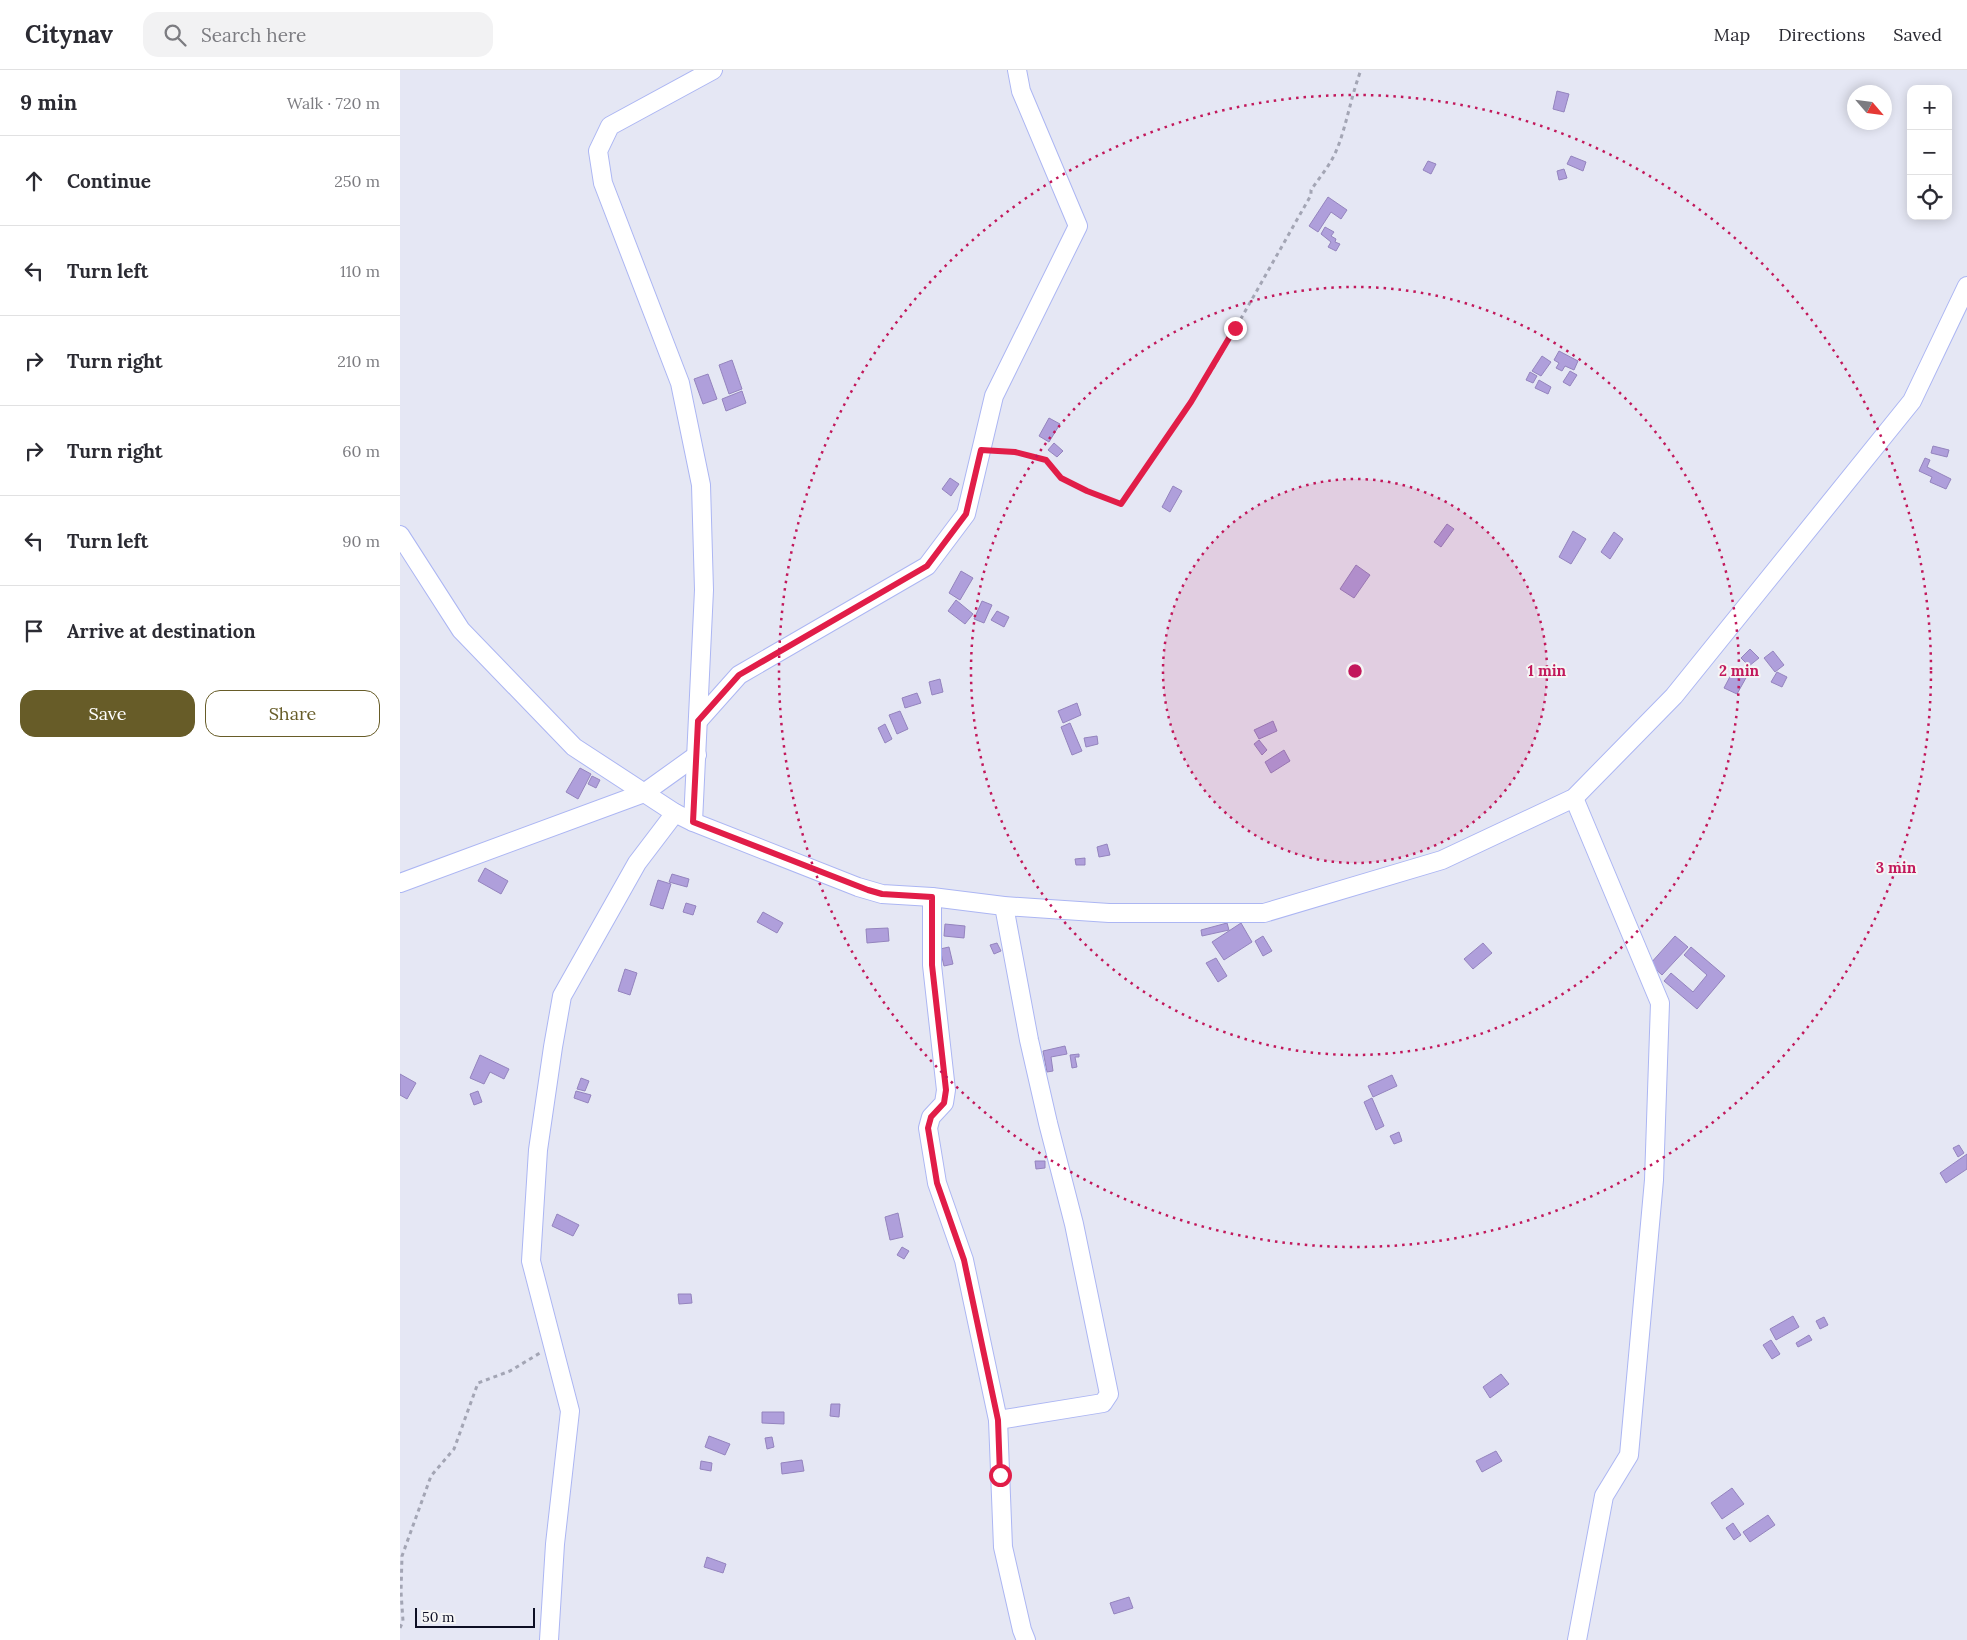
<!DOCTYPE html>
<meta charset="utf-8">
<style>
:root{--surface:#fff;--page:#f2f2f3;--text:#2b2b33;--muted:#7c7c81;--line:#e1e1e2;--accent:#675c28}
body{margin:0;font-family:Lora,serif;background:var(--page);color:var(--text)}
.controls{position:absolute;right:15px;top:15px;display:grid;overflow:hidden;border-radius:10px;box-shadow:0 2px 12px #0003}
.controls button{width:45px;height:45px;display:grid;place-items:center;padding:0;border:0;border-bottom:1px solid var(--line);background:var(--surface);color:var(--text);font:25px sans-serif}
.compass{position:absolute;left:1447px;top:15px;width:45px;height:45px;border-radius:50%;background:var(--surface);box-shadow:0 2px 12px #0003;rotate:118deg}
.scale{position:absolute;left:15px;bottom:12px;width:120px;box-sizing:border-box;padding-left:5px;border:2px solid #0d0f24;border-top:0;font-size:14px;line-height:18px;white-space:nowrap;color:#0d0f24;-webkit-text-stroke:4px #f5f5f5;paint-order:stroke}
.stop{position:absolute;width:15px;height:15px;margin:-11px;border:4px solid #e11d48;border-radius:50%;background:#fff}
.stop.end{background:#e11d48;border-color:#fff;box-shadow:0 1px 5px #0008}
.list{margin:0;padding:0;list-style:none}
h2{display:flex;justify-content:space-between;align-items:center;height:65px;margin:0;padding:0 20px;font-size:21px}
h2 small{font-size:16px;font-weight:400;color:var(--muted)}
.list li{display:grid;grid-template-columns:32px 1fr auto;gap:15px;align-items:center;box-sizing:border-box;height:90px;padding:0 20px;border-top:1px solid var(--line)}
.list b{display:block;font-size:19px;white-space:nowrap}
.list em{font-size:16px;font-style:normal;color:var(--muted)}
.actions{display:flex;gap:10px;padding:15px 20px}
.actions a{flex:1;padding:11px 0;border:1px solid var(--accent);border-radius:15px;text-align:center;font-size:18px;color:var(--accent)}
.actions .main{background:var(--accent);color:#fff}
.icon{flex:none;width:28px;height:28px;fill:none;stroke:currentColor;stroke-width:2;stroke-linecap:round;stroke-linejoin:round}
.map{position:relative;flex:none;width:1567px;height:1570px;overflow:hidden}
header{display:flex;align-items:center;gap:30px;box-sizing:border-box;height:70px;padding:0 25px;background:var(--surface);border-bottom:1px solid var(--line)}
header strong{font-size:24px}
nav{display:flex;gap:28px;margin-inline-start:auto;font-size:18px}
.search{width:350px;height:45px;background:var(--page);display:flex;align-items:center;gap:12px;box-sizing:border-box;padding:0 18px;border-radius:15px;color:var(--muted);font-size:19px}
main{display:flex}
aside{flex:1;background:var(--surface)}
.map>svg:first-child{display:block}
</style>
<header>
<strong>Citynav</strong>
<div class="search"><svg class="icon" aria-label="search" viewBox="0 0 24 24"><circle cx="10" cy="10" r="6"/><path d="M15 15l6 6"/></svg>Search here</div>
<nav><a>Map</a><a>Directions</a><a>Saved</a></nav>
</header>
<main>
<aside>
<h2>9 min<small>Walk · 720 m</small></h2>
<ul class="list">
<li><svg class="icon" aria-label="ahead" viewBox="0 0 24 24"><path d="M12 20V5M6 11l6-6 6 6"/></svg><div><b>Continue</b></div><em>250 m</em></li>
<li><svg class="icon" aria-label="left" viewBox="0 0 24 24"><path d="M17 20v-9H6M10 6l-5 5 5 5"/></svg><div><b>Turn left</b></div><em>110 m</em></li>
<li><svg class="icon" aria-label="right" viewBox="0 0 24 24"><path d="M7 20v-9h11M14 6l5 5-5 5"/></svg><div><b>Turn right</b></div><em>210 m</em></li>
<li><svg class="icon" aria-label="right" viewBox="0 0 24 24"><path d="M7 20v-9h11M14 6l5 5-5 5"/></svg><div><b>Turn right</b></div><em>60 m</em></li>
<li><svg class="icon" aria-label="left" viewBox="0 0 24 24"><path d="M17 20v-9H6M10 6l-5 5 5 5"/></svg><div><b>Turn left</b></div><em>90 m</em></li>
<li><svg class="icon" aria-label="arrive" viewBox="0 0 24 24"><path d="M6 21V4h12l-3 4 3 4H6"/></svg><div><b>Arrive at destination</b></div></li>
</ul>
<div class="actions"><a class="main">Save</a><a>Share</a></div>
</aside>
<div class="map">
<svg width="1567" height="1570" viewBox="0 0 1567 1570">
<rect width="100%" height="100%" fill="#e5e7f4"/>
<!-- building -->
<g fill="#af9fdb" stroke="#9484be">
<path d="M1157,21L1169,24L1164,42L1153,39Z"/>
<path d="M1171,86L1186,92L1183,101L1167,94Z"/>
<path d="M1028,91L1036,94L1031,104L1023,100Z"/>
<path d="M1164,99L1167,108L1159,110L1157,101Z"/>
<path d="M928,127L947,140L941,149L931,142L918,162L909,156Z"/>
<path d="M925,157L934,162L931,166L936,169L935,172L940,174L936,181L928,177L931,172L921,164Z"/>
<path d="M1159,281L1178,291L1174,300L1165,296L1162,301L1156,298L1159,293L1154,290Z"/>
<path d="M1142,286L1151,292L1141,306L1132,301Z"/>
<path d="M332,290L342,319L329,324L319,295Z"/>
<path d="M1170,301L1177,305L1170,316L1163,312Z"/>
<path d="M1130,302L1137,306L1133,313L1126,310Z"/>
<path d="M308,304L317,329L303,334L294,309Z"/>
<path d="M1139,310L1151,317L1148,324L1135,318Z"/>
<path d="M342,321L346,333L326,341L322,329Z"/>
<path d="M649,348L660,354L649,372L639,366Z"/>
<path d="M654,373L663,381L657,387L648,380Z"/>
<path d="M1533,376L1549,380L1547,387L1531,383Z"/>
<path d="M1525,388L1530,390L1527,397L1551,409L1546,419L1530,412L1532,407L1519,401Z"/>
<path d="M550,408L559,414L551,426L542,419Z"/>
<path d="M773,416L782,421L770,442L762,437Z"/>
<path d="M1047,454L1054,459L1041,477L1034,472Z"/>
<path d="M1173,461L1186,469L1171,494L1159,487Z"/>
<path d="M1214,462L1223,469L1210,489L1201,482Z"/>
<path d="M956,495L970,505L954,528L940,519Z"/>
<path d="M561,501L573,508L560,530L549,523Z"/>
<path d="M556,530L573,544L565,554L548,541Z"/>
<path d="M582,531L592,535L584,553L574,549Z"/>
<path d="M597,541L609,547L604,557L591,550Z"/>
<path d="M1350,579L1359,588L1349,596L1341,588Z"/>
<path d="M1373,581L1384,595L1375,602L1364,588Z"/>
<path d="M1334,599L1347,606L1337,624L1324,618Z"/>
<path d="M1377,602L1387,607L1382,617L1371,612Z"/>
<path d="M540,609L543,622L532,625L529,612Z"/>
<path d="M517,623L521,633L505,638L502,628Z"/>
<path d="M677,633L681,645L663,653L658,641Z"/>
<path d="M500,641L508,659L497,664L489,645Z"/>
<path d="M873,651L877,661L859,669L854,660Z"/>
<path d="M670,653L682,681L672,685L661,657Z"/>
<path d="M485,654L492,669L485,673L478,658Z"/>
<path d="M697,666L698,674L686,677L684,668Z"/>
<path d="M859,670L867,680L862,685L854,674Z"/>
<path d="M884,680L890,691L871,703L865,692Z"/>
<path d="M180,698L191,704L178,729L166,722Z"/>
<path d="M192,706L200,710L196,718L188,714Z"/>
<path d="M707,774L710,785L699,787L697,777Z"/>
<path d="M685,788V795H676L675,789Z"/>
<path d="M85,798L108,811L101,824L78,811Z"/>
<path d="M272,804L289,809L287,817L269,812Z"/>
<path d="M258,810L271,814L263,839L250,835Z"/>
<path d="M286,833L296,836L293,845L283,842Z"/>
<path d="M363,842L383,853L377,863L357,852Z"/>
<path d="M827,853L829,860L802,866L801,860Z"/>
<path d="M841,853L852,872L824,890L812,872Z"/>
<path d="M545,854L565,856L564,868L544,866Z"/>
<path d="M488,858L489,871L467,873L466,859Z"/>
<path d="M863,866L872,881L863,886L855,871Z"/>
<path d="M1275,866L1288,877L1262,905L1250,894Z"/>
<path d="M597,873L601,881L594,884L590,875Z"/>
<path d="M1083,873L1092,883L1073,899L1064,889Z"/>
<path d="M549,877L553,894L544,896L540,879Z"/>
<path d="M1291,877L1325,906L1297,939L1264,911L1271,903L1293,922L1307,905L1284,885Z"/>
<path d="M816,888L827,906L818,912L806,893Z"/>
<path d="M225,899L237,903L230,925L218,921Z"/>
<path d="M665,976L667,984L651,987L653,1001L647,1002L643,981Z"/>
<path d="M679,984V987H675L677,997L672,998L670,985Z"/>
<path d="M80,985L109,999L104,1009L90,1002L84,1014L70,1008Z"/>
<path d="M0,1004L16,1013L7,1029L0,1025Z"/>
<path d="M992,1005L997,1016L973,1027L968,1016Z"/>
<path d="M181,1008L189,1011L185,1021L177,1019Z"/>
<path d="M78,1021L82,1032L74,1035L70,1024Z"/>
<path d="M176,1021L191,1025L188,1033L174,1028Z"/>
<path d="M972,1028L984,1056L976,1060L964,1032Z"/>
<path d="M999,1062L1002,1071L994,1074L990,1066Z"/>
<path d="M1559,1075L1564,1083L1558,1087L1553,1078Z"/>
<path d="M1567,1084V1099L1546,1113L1540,1103Z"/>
<path d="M635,1091H645V1098L636,1099Z"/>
<path d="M498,1143L503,1167L490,1170L485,1147Z"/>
<path d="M157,1144L179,1155L173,1166L152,1156Z"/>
<path d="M502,1177L509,1181L504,1189L497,1185Z"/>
<path d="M278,1224H291L292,1233L279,1234Z"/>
<path d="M1393,1246L1399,1257L1376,1270L1370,1259Z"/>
<path d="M1424,1247L1428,1255L1420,1259L1416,1251Z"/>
<path d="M1409,1265L1412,1270L1398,1277L1396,1273Z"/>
<path d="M1371,1270L1380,1284L1372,1289L1363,1275Z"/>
<path d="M1101,1304L1109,1314L1090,1328L1083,1317Z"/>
<path d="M431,1334H440L439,1347L430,1346Z"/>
<path d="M362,1342H384V1354L362,1353Z"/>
<path d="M309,1366L330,1374L325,1385L305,1377Z"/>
<path d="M372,1367L374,1377L367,1379L365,1368Z"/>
<path d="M1096,1381L1102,1391L1082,1402L1076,1391Z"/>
<path d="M402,1390L404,1401L382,1404L381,1393Z"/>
<path d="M301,1391L312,1393L311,1401L300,1399Z"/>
<path d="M1332,1418L1344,1434L1322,1449L1311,1433Z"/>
<path d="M1368,1445L1375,1455L1350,1472L1343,1462Z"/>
<path d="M1333,1453L1341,1465L1334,1470L1326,1458Z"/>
<path d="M307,1487L326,1494L323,1503L304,1497Z"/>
<path d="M729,1527L733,1538L714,1544L710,1533Z"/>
</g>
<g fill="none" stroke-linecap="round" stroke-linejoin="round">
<defs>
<g id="street">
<path d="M0,465L61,560L174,677L275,743L293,752L458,817L482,824L532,827L604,836L709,843H864L1042,790L1174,728L1274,626L1512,331L1567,216"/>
<path d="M298,651L339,605L527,496L566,444L594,326L678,156L621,21L617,0"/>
<path d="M1174,728L1260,933L1254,1110L1229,1385L1204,1426L1177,1570"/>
<path d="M293,752L304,520L301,415L280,313L203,113L198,81L210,56L313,0"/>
<path d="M0,813L244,723L297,685"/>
<path d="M532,827V895L546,1020L544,1033L531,1047L528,1058L537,1113L564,1190L598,1350L603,1477L622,1560L626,1570"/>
<path d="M598,1350L703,1333L709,1324L674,1154L648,1053L629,970L604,836"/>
<path d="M149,1570L155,1474L170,1341L131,1191L138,1080L153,977L162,926L237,793L275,743"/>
</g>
</defs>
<!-- street casing -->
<use href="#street" stroke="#acb6f3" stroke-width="20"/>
<!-- path -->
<g stroke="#a3a5b4" stroke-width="3" stroke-dasharray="4 4" stroke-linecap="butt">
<path d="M596,381L615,383L646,390L661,408L687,421L721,434L813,298L911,125V120C920,107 931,94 937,79C947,54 951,26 961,0"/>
<path d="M0,1558L3,1551L1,1522L2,1486L31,1406L54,1379L78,1313L110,1301L140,1283"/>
</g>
<!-- street -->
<use href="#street" stroke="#fff" stroke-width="18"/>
</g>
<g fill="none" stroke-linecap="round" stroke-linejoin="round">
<!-- route -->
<path stroke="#e11d48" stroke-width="6" d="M600,1405L598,1350L564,1190L537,1113L528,1058L531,1047L544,1033L546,1020L532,895V827L482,824L468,820L293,752L298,651L339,605L527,496L566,444L581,380L615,382L646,390L661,408L687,421L721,434L791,332L835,258"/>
</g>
<!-- distance rings -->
<circle cx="955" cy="601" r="192" fill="#c2185b" fill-opacity=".12"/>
<g fill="none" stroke="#c2185b" stroke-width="2.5" stroke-dasharray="2.5 5">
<circle cx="955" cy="601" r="192"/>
<circle cx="955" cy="601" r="384"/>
<circle cx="955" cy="601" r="576"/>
</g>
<circle cx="955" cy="601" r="8" fill="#c2185b" stroke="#f5f5f5" stroke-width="2.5"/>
<g font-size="15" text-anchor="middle" font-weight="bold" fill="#c2185b" stroke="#f5f5f5" stroke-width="4" stroke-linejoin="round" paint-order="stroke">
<text x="1147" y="606">1 min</text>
<text x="1339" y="606">2 min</text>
<text x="1496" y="803">3 min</text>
</g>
</svg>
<div class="controls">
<button>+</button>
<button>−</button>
<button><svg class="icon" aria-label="locate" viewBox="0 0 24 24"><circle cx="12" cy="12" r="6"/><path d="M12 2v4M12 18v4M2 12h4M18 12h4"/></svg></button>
</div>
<svg class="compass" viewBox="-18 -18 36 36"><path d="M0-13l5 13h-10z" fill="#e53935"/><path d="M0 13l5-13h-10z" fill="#7c7c81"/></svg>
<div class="scale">50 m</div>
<div class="stop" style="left:600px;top:1405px"></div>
<div class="stop end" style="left:835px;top:258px"></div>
</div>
</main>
